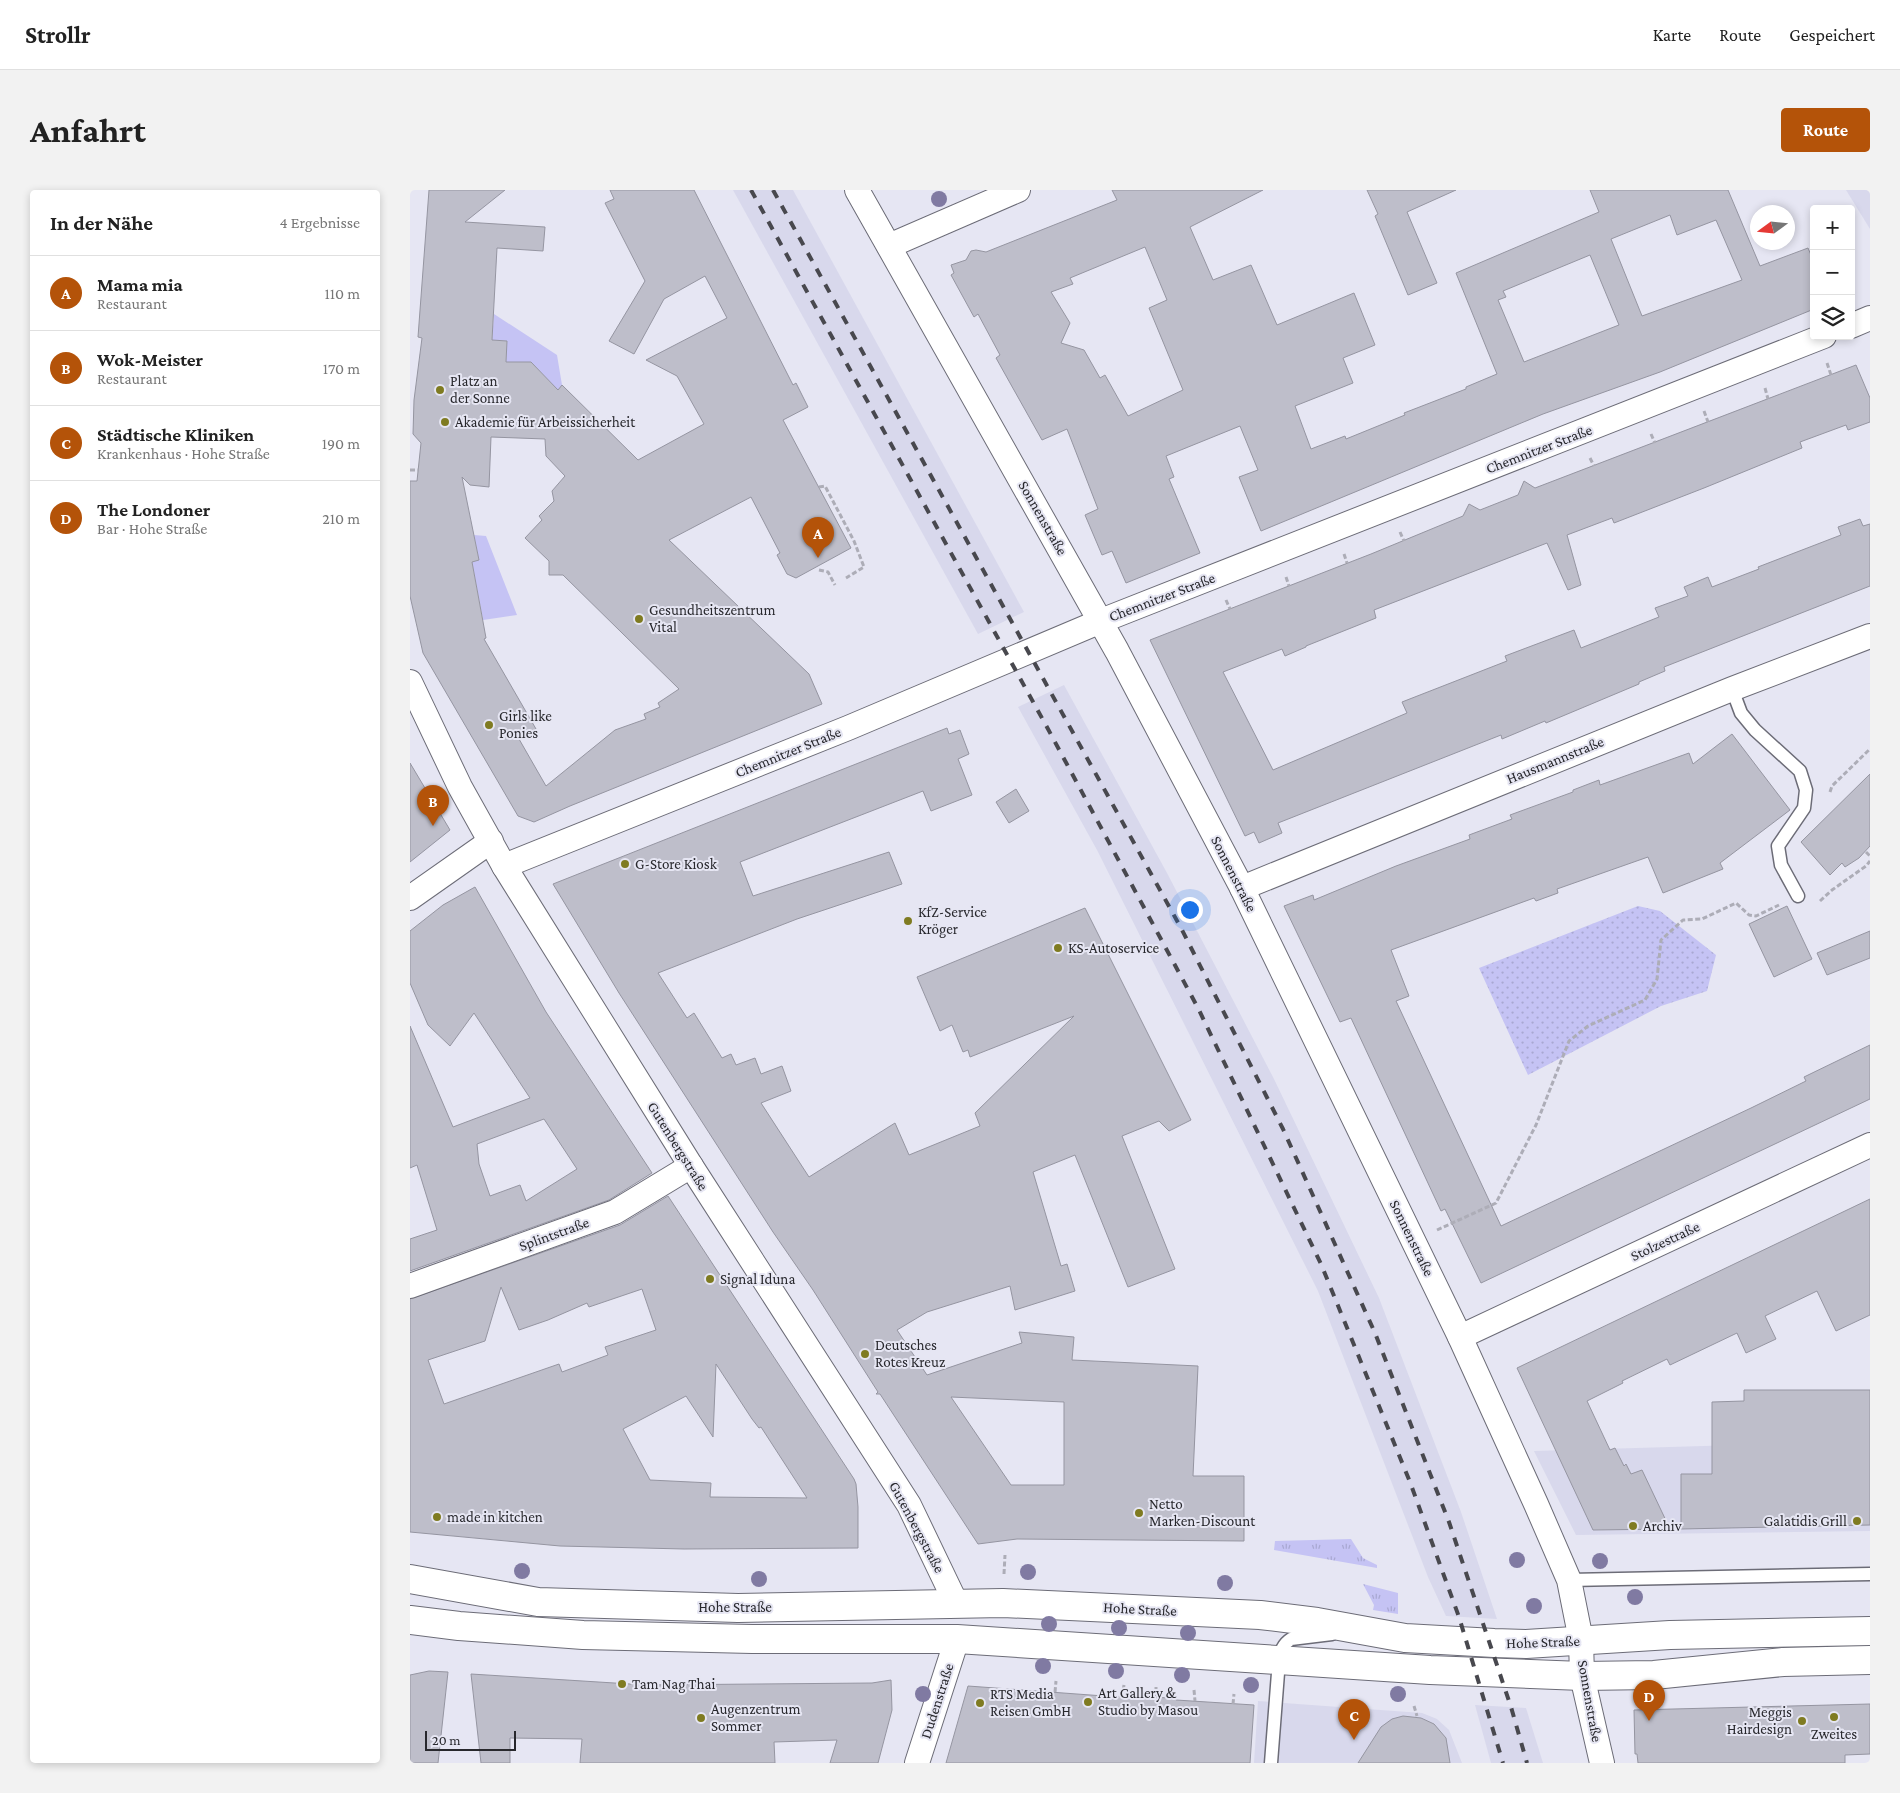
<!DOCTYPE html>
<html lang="de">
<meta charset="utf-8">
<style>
:root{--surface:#fff;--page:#f2f2f2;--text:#222;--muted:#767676;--line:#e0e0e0;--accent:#b45309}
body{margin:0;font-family:"Crimson Pro",serif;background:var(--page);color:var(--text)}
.controls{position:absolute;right:15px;top:15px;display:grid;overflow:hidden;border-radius:5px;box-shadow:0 2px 8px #0003}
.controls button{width:45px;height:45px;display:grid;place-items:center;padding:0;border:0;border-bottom:1px solid var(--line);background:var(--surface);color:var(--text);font:25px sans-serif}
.compass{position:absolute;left:1340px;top:15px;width:45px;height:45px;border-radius:50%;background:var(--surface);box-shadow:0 2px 8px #0003;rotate:255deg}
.scale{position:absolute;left:15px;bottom:12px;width:91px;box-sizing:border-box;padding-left:5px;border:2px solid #28282d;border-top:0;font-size:14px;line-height:18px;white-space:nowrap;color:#28282d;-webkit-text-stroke:4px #e6e6f3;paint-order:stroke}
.you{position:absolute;left:779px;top:719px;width:18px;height:18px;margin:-12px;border:4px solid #fff;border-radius:50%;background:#1a73e8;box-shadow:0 0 0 8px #1a73e833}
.badge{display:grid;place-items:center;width:32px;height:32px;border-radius:50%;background:var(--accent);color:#fff;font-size:16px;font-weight:700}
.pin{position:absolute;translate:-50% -41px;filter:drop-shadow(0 1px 2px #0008)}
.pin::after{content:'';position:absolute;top:26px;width:18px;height:15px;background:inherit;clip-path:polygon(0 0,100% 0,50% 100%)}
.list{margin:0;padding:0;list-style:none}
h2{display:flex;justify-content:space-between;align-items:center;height:65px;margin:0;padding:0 20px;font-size:21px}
h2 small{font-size:16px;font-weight:400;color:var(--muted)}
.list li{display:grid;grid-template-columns:32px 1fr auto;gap:15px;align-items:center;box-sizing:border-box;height:75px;padding:0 20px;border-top:1px solid var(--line)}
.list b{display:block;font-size:19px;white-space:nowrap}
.list p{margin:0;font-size:16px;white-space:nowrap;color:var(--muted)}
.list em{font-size:16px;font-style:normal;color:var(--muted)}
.icon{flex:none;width:28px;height:28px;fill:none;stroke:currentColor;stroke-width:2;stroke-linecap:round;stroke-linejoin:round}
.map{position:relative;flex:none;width:1460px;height:1573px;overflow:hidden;border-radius:5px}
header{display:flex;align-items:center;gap:30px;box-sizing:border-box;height:70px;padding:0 25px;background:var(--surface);border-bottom:1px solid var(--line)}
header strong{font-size:24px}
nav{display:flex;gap:28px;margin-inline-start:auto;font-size:18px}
.intro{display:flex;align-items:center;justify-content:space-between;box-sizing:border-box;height:120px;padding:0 30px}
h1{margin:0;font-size:35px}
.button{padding:12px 22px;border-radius:5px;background:var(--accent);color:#fff;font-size:18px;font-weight:700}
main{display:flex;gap:30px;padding:0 30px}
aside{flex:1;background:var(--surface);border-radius:5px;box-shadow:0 2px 8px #0003}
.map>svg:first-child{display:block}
</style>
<header>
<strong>Strollr</strong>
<nav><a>Karte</a><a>Route</a><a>Gespeichert</a></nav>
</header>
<div class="intro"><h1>Anfahrt</h1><a class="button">Route</a></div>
<main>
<aside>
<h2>In der Nähe<small>4 Ergebnisse</small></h2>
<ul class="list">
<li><span class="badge">A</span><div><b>Mama mia</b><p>Restaurant</p></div><em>110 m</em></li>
<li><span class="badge">B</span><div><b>Wok-Meister</b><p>Restaurant</p></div><em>170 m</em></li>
<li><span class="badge">C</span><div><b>Städtische Kliniken</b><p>Krankenhaus · Hohe Straße</p></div><em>190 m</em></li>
<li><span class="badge">D</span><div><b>The Londoner</b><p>Bar · Hohe Straße</p></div><em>210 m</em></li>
</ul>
</aside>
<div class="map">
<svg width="1460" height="1573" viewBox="0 0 1460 1573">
<defs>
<pattern id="grass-tufts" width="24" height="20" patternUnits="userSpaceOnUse" patternTransform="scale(1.25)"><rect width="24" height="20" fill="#c5c3f4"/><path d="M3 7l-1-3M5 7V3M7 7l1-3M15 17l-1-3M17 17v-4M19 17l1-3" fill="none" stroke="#a9a8d2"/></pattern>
<pattern id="park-dots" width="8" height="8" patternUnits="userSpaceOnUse" patternTransform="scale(1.25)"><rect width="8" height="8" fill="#c5c3f4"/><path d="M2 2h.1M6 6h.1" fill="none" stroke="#a9a8d2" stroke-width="1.8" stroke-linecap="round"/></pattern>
</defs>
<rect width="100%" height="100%" fill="#e6e6f3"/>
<!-- built -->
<g fill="#d8d8ec">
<path d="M323,0H383L614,422L568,444Z"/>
<path d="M1436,0H1460V39Z"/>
<path d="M654,495L757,683L864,889L969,1108L1051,1322L1087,1429L1036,1426L1018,1387L908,1101L687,660L608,517Z"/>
<path d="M1460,1251V1341L1166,1345L1124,1261Z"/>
<path d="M848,1511L1012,1523L1027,1529L1039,1540L1052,1573H844Z"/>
<path d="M1065,1515L1116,1518L1133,1573H1081Z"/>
</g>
<!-- grass -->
<g fill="url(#grass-tufts)">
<path d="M941,1349L953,1368L967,1375V1378L864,1360L865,1351Z"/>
<path d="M953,1394L988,1403V1424L963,1420L964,1415Z"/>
</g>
<!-- park -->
<path fill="url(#park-dots)" d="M1228,716L1250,721L1306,765L1297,801L1251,816L1118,885L1069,778Z"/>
<!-- garden -->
<g fill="#c5c3f4">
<path d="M84,124L147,165L152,195L148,200L121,172H96L97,151L82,150Z"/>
<path d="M64,345L76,346L107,425L73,430L62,372L69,370Z"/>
</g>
<!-- building -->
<g fill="#bebeca" stroke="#9595a1" fill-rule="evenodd">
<path d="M19,0H95L55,32L135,37L133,61L87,58L82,150L97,151L96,172H121L148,200L152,195L228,270L294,234L267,186L236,170L317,128L295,86L254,109L224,164L199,151L235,91L195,13L204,9L200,0H284L383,195L386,193L398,217L373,230L441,358L386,388L377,384L367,365L370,363L341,307L259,350L399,484L412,514L160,616L124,632L108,626L13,463L0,406V291H7L11,253L3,244L4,210L12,148L8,147ZM81,247L135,249L136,266L155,286L142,301L144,311L129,326L132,330L115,348L139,371V385H153L269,499L248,513L250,517L234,524L236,529L205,540L136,596L109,549L126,539L74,449L76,448L62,372L69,370L52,287L60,295L79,297Z"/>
<path d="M702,0H853L780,37L803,90L841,75L867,135L944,103L965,155L933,168L943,193L885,216L901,259L935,246L936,249L995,225L994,223L1056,199V197L1087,184L1046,83L1189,22L1180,0H1318L1350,76L1398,58L1404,72V119L1250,182L1133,224L851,341L829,287L848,280L830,236L756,266L764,287L759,289L790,363L716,393L702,361L692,365L675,325L688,319L657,239L632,250L586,168L590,165L568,124L564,127L541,85L544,83L541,75L556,70L561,61L566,60L576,62L707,10ZM1260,25L1267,45L1306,30L1332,90L1232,126L1201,49ZM735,57L757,110L739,118L773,200L718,226L695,185L690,188L674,160L651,153L660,133L641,102L663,94L660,88ZM1180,65L1209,135L1114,172L1088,110L1096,107L1093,101Z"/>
<path d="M957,0H1046L997,22L1027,93L998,105L965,26L968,24Z"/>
<path d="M1446,175L1460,208V232L1438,240L1436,235L1390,252L1392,258L1294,298L1204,333L1202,328L1157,345L1171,395L1158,400L1137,353L964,420L966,428L896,456V457L875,466L872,459L813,482L863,580L997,523L992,512L1097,471L1095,466L1164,440L1171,458L1249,427L1245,418L1278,406L1274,397L1298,387L1302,397L1349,379L1348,377L1431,345L1428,337L1450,329L1453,336L1460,334V396L1254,477L1255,481L1229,492V494L1136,533L1135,531L1092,549L1091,545L868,633L872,643L849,653L844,642L835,646L740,450L961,364L1053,326L1059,314L1070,320L1108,305L1114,291L1125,298Z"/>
<path d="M537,538L539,544L550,540L559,564L548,569L562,605L521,621L513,601L330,672L343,706L479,662L492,694L387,729L248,783L277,828L284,823L312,868L321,864L326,875L345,868L351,884L372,876L381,901L351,913L399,987L485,933L499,965L570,936L565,923L664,826L560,867L558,860L553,862L542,835L530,841L507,787L675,718L781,930L759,941L749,931L712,946L765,1079L718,1097L665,965L623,982L651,1076L657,1074L665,1101L605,1120L600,1096L517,1122L487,1140L517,1185L612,1153L609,1142L664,1147L662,1170L788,1176L783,1286H834V1351L607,1349L568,1354L470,1204H466L468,1202L403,1100L363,1042L209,803L143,694ZM541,1207L654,1212V1295H601Z"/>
<path d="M1322,544L1380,620L1310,673L1313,679L1253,703L1238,667L1147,699L1148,703L1126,711L1124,708L981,760L999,806L986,811L1091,1036L1341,918L1396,891L1394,887L1460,855V909L1071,1093L1035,1019L1031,1021L941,828L930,832L874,716L903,705L904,710L986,676L1060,649L1059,645L1102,629L1100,625L1163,602V600L1189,590L1190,595L1279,563L1283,574Z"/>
<path d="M0,573L40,640L0,672Z"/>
<path d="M1460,584V656L1449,668L1435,677L1432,673L1420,685L1391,652Z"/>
<path d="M606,599L619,621L599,633L586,612Z"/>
<path d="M65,697L136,822L242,983L199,1010L0,1081V1049L27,1040L7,975L0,978V836L43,937L120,908L64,823L40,856L18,835L0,793V741L33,715ZM134,929L167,979L116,1011L110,995L80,1006L69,974L67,954Z"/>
<path d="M1377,716L1402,769L1364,787L1339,734Z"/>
<path d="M1460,741V768L1417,785L1407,763Z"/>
<path d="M258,1006L444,1289L446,1294L448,1317V1358L274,1359L150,1356L0,1342V1109L210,1035ZM91,1097L109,1140L138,1130L177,1113L179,1117L232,1099L246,1140L195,1157L198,1165L152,1182L149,1174L34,1214L18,1170L75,1151ZM306,1174L342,1229L349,1238L351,1237L397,1308L300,1307L301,1293L240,1290L213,1239L276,1206L303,1247Z"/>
<path d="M1460,1009V1125L1426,1141L1407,1101L1355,1126L1366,1149L1336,1163L1327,1143L1260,1175L1257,1169L1212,1191L1213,1193L1177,1211L1200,1260L1205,1258L1214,1276L1216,1274L1221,1284L1232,1280L1260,1339L1183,1340L1107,1178Z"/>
<path d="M1334,1200H1460V1335L1271,1339V1284H1302V1212L1334,1211Z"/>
<path d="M19,1481L38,1482L28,1573H0V1485Z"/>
<path d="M61,1484L236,1495L462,1493L481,1490L482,1520L468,1573H420L427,1550L364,1552L365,1573H170L172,1549L100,1548V1573H71Z"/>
<path d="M558,1496L694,1506L765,1508L766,1510L844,1515L840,1573H536Z"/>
<path d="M1460,1514V1564L1435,1565V1573H1228L1227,1564H1225L1224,1520Z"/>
<path d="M993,1526L1011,1528L1024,1534L1036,1548L1040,1573H948L971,1537L982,1529Z"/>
</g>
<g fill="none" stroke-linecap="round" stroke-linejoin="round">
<defs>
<g id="lane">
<path d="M1322,499L1331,523L1345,540L1390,581L1396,600L1394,618L1368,656L1371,675L1388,706"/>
<path d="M1159,1390L1460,1384"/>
<path d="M861,1573L869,1470C871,1461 873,1454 881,1449L922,1444"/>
</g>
<g id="street">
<path d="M447,0L707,461L832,698L1050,1147L1126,1314L1159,1390L1171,1450L1172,1486L1192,1573"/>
<path d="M479,56L608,0"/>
<path d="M1441,136L1460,128"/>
<path d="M0,492L50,597L94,676L281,976L499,1315L546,1413"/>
<path d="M94,676L438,538L691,431L1414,146"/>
<path d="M832,698L1322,499L1460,446"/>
<path d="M0,708L81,651"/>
<path d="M0,1096L205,1022L281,976"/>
<path d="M1050,1147L1460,955"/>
<path d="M507,1573L547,1449"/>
</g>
<g id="secondary">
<path d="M0,1389L128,1412L328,1418L593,1413L850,1425L907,1432L995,1448L1084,1453L1116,1454L1260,1445L1460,1441"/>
<path d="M0,1430L49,1436L173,1445L342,1449H547L1020,1480L1172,1486L1244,1485L1373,1472L1460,1470"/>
</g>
</defs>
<!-- lane casing -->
<use href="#lane" stroke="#6c6c77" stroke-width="15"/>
<!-- street casing -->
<use href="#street" stroke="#6c6c77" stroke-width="26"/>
<!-- secondary casing -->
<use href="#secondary" stroke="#6c6c77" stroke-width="30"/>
<!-- path -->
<g stroke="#adadb7" stroke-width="3" stroke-dasharray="5 2.5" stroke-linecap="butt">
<path d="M1417,173L1421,185"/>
<path d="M1355,198L1358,209"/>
<path d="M1294,221L1298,232"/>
<path d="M1241,244L1245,253"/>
<path d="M1180,268L1184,276"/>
<path d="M0,280H8"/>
<path d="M409,297L415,296L444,351L454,377L436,388"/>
<path d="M990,342L994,351"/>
<path d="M934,364L937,373"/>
<path d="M409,380L418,382L425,395"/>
<path d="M876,387L879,396"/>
<path d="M816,410L820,419"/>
<path d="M1420,602L1422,596L1460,559"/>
<path d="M1456,662L1460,666"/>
<path d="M1410,711L1422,700L1456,676L1460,671"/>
<path d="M1027,1040L1086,1013L1126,935L1159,851L1178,836L1235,810L1247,789L1251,750L1273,730L1292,729L1326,713L1339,725L1346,726L1369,715"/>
<path d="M594,1384L595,1365"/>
<path d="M746,1497V1508"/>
<path d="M784,1500L785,1511"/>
<path d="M645,1502L646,1491"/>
<path d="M712,1507L714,1495"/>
<path d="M823,1514L824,1504"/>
<path d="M1004,1516L1007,1526"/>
</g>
<!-- lane -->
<use href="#lane" stroke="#fff" stroke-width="12"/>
<!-- street -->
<use href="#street" stroke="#fff" stroke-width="24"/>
<!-- secondary -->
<use href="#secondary" stroke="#fff" stroke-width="28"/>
<!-- rail -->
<g stroke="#48484e" stroke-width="4" stroke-dasharray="9 9" stroke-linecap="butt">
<path d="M341,0L638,539L788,818L911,1074L1000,1292L1049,1427L1093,1573"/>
<path d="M363,0L771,738L873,939L965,1143L1039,1332L1101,1517L1117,1573"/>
</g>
</g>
<!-- trees -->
<g fill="#807aa2">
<circle cx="529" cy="9" r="8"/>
<circle cx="1107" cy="1370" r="8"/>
<circle cx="1190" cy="1371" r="8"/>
<circle cx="112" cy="1381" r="8"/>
<circle cx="618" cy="1382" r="8"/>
<circle cx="349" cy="1389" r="8"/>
<circle cx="815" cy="1393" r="8"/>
<circle cx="1225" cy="1407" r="8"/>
<circle cx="1124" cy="1416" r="8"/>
<circle cx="639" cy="1434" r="8"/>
<circle cx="709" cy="1438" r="8"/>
<circle cx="778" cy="1443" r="8"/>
<circle cx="633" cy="1476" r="8"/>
<circle cx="706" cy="1481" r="8"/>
<circle cx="772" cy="1485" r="8"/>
<circle cx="841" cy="1495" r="8"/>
<circle cx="513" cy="1504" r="8"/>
<circle cx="988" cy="1504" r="8"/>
</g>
<!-- markers -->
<g fill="#7f7b21" stroke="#e6e6f3" stroke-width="2">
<circle cx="30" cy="200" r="5"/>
<circle cx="35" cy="232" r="5"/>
<circle cx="229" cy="429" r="5"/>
<circle cx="79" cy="535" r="5"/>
<circle cx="215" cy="674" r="5"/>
<circle cx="498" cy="731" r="5"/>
<circle cx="648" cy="758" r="5"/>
<circle cx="300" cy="1089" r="5"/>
<circle cx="455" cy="1164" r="5"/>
<circle cx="729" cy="1323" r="5"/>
<circle cx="27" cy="1327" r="5"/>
<circle cx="1447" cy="1331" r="5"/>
<circle cx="1223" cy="1336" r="5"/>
<circle cx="212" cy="1494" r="5"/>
<circle cx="678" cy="1512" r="5"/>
<circle cx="570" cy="1513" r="5"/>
<circle cx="1424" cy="1527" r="5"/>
<circle cx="291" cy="1528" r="5"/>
<circle cx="1392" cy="1531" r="5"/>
</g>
<g text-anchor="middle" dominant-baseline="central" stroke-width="4" stroke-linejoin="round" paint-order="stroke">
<!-- poi labels -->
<g font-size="15" fill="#28282d" stroke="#e6e6f3" text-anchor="start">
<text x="40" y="191">Platz an<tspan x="40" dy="17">der Sonne</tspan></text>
<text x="45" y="232">Akademie für Arbeissicherheit</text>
<text x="239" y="420">Gesundheitszentrum<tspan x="239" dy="17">Vital</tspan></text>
<text x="89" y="526">Girls like<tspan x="89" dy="17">Ponies</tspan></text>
<text x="225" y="674">G-Store Kiosk</text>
<text x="508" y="722">KfZ-Service<tspan x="508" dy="17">Kröger</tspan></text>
<text x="658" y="758">KS-Autoservice</text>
<text x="310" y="1089">Signal Iduna</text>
<text x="465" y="1155">Deutsches<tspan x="465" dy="17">Rotes Kreuz</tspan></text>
<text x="739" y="1314">Netto<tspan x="739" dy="17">Marken-Discount</tspan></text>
<text x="37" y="1327">made in kitchen</text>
<text x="1437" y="1331" text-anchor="end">Galatidis Grill</text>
<text x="1233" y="1336">Archiv</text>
<text x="222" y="1494">Tam Nag Thai</text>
<text x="688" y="1503">Art Gallery &amp;<tspan x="688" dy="17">Studio by Masou</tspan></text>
<text x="580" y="1504">RTS Media<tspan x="580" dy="17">Reisen GmbH</tspan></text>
<text x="301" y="1519">Augenzentrum<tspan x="301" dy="17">Sommer</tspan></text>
<text x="1382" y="1522" text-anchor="end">Meggis<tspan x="1382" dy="17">Hairdesign</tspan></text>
<text x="1424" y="1544" text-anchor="middle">Zweites</text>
</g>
<!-- street labels -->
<g font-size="15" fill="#28282d" stroke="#e6e6f3">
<text transform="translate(1129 259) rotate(-21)">Chemnitzer Straße</text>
<text transform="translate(633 328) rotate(60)">Sonnenstraße</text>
<text transform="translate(752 407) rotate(-21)">Chemnitzer Straße</text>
<text transform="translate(378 562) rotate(-22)">Chemnitzer Straße</text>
<text transform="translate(1145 570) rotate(-22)">Hausmannstraße</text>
<text transform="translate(824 684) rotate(63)">Sonnenstraße</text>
<text transform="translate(268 956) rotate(58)">Gutenbergstraße</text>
<text transform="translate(144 1044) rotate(-20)">Splintstraße</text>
<text transform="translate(1002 1048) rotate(64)">Sonnenstraße</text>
<text transform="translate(1255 1051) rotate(-25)">Stolzestraße</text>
<text transform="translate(507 1337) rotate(62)">Gutenbergstraße</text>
<text x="325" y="1417">Hohe Straße</text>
<text transform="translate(730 1419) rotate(3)">Hohe Straße</text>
<text transform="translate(1133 1452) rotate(-2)">Hohe Straße</text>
<text transform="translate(527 1511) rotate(-72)">Dudenstraße</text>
<text transform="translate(1180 1511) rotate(80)">Sonnenstraße</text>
</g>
</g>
</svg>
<div class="controls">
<button>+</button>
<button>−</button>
<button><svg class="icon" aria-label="layers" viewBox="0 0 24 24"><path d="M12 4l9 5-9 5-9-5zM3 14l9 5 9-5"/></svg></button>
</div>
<svg class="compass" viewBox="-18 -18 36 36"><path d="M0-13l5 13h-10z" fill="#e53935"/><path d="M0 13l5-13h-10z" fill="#767676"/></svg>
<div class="scale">20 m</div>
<div class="you"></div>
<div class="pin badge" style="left:408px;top:368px">A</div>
<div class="pin badge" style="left:23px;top:636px">B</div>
<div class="pin badge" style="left:944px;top:1550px">C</div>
<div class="pin badge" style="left:1239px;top:1531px">D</div>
</div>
</main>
